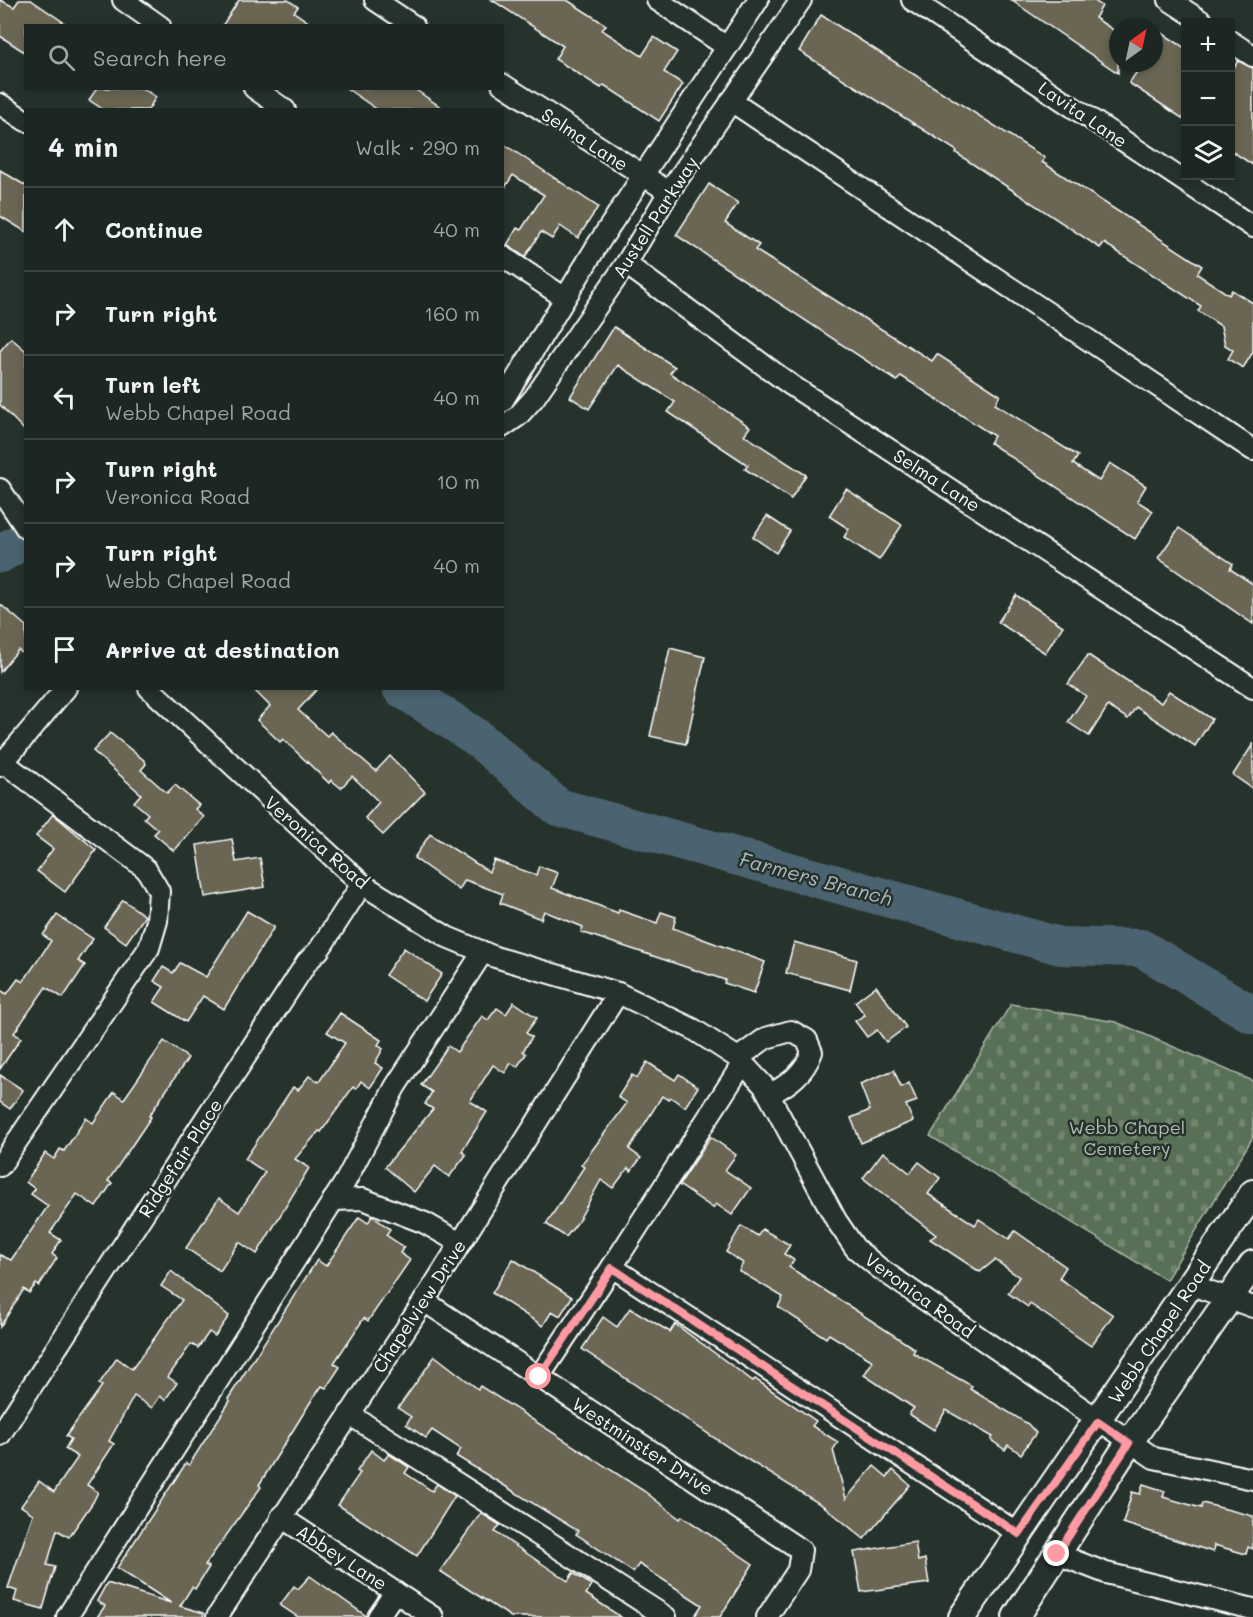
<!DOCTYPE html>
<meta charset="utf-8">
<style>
:root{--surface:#1c2622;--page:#29322f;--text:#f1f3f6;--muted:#a0a5a5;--line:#3a4340}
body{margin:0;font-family:Mali,sans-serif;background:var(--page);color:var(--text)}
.controls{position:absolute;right:18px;top:18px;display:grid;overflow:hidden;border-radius:0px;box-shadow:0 3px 9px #0003}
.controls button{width:54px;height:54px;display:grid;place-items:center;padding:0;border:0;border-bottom:2px solid var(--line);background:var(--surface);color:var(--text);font:30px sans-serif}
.compass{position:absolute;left:1109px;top:18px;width:54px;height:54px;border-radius:50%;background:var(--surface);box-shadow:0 3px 9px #0003;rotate:33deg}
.stop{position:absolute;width:18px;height:18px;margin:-14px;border:4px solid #ff9aa2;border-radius:50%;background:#fff}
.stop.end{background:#ff9aa2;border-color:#fff;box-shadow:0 2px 6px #0008}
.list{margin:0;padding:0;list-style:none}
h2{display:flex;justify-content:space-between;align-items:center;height:78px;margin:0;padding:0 24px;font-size:26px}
h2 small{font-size:20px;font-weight:400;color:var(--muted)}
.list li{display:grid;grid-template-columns:39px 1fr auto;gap:18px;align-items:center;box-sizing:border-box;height:84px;padding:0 24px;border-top:2px solid var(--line)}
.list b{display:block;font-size:22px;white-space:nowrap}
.list p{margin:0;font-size:20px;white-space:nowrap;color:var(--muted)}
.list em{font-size:20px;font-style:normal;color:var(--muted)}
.icon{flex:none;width:33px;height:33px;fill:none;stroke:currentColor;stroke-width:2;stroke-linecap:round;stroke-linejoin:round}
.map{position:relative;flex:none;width:1253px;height:1617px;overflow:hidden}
.search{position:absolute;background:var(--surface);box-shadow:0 3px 9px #0003;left:24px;top:24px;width:480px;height:66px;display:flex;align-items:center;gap:15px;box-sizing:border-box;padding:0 21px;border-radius:0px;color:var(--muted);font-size:22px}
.panel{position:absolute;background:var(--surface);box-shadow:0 3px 9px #0003;left:24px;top:108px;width:480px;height:582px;border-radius:0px}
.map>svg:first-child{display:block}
</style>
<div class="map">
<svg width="1253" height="1617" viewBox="0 0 1253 1617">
<defs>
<pattern id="cemetery-stones" width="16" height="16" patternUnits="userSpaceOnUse" patternTransform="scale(1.5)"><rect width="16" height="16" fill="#597055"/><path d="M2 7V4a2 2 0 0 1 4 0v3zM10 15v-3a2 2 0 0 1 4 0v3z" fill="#72856e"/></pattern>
</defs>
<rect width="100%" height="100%" fill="#26332d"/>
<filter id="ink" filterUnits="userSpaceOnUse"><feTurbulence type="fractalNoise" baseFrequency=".0167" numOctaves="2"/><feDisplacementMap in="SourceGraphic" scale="12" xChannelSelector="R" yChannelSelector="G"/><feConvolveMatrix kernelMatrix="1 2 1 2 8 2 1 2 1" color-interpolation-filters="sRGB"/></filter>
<g filter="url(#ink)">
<!-- cemetery -->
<path fill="url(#cemetery-stones)" stroke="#acb8aa" stroke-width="1.5" d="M1011,1004L1116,1022L1253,1081V1137L1166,1280L930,1136Z"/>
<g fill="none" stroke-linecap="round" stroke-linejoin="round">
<!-- river -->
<g stroke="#4c6470" stroke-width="38">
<path d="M0,554L26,539"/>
<path d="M401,688L476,737L558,807L1060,946L1141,948L1253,1015"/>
</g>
</g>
<!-- building -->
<g fill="#6a6653" stroke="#fff" stroke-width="1.5">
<path d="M0,0L14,7L19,0H31L69,26H26V53L0,36Z"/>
<path d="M239,0H288L298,7L294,12L314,26H222Z"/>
<path d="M492,0H567L606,25L602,30L642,56L654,37L677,52L664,72L683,84L659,121L604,85L601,88L555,59L563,46Z"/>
<path d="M1011,0H1093L1102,6L1095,18L1118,33V73Z"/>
<path d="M821,15L1045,158L1042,162L1202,266L1197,274L1229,295L1232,290L1253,303V352L1243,368L1228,359L1233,350L1225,345L1221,326L1198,311L1201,306L1104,243L1100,248L956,153L957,151L799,51Z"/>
<path d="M1162,33L1185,48V120L1129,83L1143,63H1154V46Z"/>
<path d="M1238,61L1253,68V165L1230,150V73Z"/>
<path d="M97,88H142L156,97L148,110H104L89,100Z"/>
<path d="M346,88H413L445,110H378Z"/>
<path d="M502,143L598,207L578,238L560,226L552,239L541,232L525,257L507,245L517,228L521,230L544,195L513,175L502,192Z"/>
<path d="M0,170L26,186V232L0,216Z"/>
<path d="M709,184L738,203L725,223L759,245L755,250L932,361L937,354L1000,395L995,404L1078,456L1073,464L1099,481L1110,463L1146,486L1137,501L1153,511L1135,539L990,443L994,436L901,376L897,381L676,235Z"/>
<path d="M614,327L675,367L670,373L750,427L744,435L806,475L791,499L745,469L748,465L668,412L675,402L618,365L589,409L570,397Z"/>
<path d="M11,338L26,351V432L0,405V351Z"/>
<path d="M846,489L902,525L879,560L844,537L849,529L829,516Z"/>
<path d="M767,516L790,531L776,553L753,537Z"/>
<path d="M1179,528L1233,564L1230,569L1253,584V624L1158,558Z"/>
<path d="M1016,595L1063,626L1045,653L998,622Z"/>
<path d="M0,604L26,626V656L18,650L0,672Z"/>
<path d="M670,648L705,657L686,744L650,736Z"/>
<path d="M1088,655L1161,703L1169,691L1212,719L1195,746L1136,707L1128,719L1108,706L1089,736L1068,722L1086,696L1068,684Z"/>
<path d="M252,688H318L298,710L327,736L331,732L376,771L390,756L425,792L383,835L365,818L379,802L352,776L341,788L331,780L329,783L283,739L280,742L257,720L270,706Z"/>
<path d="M110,733L145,761L146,764L141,770L167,793L175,785L199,805L195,809L204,817L174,851L154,834L158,830L144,818L148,814L134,802L141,794L93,751Z"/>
<path d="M1253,744V789L1233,775Z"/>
<path d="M53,814L96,850L65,892L37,871L53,849L36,836Z"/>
<path d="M430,834L489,872L494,860L536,875L539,866L558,873L552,888L618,913L619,910L657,923L661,912L676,917L673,928L765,962L754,993L724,983L725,980L581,932L583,927L544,911L541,919L500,903L503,894L465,880L459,890L414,858Z"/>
<path d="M232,839L236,862L260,858L265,887L205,897L197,845Z"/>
<path d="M123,900L145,916L126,943L104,927Z"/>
<path d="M247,911L274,927L224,1009L203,996L186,1022L154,1002L164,987L154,981L163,967L173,973L180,963L206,977Z"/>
<path d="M57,915L93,939L78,961L85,965L63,998L46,987L14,1033L21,1038L0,1069V990L7,994L18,979L23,982L51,941L43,935Z"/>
<path d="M794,942L857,960L850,990L786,973Z"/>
<path d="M404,948L442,974L424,1001L385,975Z"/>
<path d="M876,986L906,1027L886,1042L877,1030L867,1037L855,1021L865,1015L855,1002Z"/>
<path d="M514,1002L537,1018L526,1033L532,1037L523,1051L526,1054L517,1067L511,1063L505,1073L493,1065L470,1101L487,1112L462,1151L466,1155L449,1177L435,1166L414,1192L385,1167L433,1109L425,1104L432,1092L421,1085L448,1046L457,1052L482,1016L488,1020L497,1008L506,1014Z"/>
<path d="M340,1013L381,1040L378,1045L383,1049L375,1063L383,1068L370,1088L361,1081L356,1089L353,1087L321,1132L319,1131L295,1159L309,1168L257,1254L239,1242L220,1271L186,1248L219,1198L239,1212L265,1172L245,1159L293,1087L298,1090L309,1076L319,1082L345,1043L327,1032Z"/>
<path d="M164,1041L188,1058L149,1116L151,1117L108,1181L112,1183L96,1207L77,1194L50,1233L61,1240L52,1254L57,1258L39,1286L36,1284L29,1293L24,1289L0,1327V1255L11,1260L48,1206L31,1194L35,1189L26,1182L45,1153L54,1159L60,1149L64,1151L86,1118L93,1123L114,1092L124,1099Z"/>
<path d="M647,1062L675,1080L679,1074L698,1087L685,1107L670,1097L668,1100L662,1096L629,1149L641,1158L631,1171L628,1168L613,1188L601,1180L577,1223L566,1237L546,1224L584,1167L581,1165L627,1103L618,1097L632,1075L637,1078Z"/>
<path d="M894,1070L901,1087L909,1083L917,1101L906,1105L913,1121L861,1143L851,1118L870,1110L860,1084Z"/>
<path d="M0,1075L23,1090L10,1109L0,1102Z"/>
<path d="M711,1137L736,1155L725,1170L751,1188L732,1215L716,1204L713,1208L679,1185Z"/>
<path d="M883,1152L910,1173L919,1162L940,1178L928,1194L975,1225L979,1219L1009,1239L1015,1231L1066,1267L1059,1278L1113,1315L1091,1346L1030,1304L1028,1307L1008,1293L1019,1277L995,1260L980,1272L930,1239L936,1235L863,1178Z"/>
<path d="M372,1216L390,1229L386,1235L404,1247L400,1253L410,1260L368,1321L364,1318L334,1363L340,1367L326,1388L322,1386L313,1398L259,1485L261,1487L205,1565L209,1567L195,1589L192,1587L180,1606L204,1613L203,1617H97L105,1606L97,1601L107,1583L171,1603L117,1568L186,1463L189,1465L230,1401L228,1399L317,1260L326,1266L359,1217L368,1223Z"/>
<path d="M741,1226L758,1236L762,1229L790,1245L784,1254L794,1260L789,1267L915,1349L913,1353L972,1386L970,1389L1028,1424L1036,1433L1021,1454L1008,1445L1005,1450L991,1440L993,1437L946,1410L934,1430L909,1414L914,1408L864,1375L873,1361L829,1334L826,1338L778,1307L783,1297L739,1271L743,1263L726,1252Z"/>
<path d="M513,1259L572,1297L560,1316L552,1311L543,1326L492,1293Z"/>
<path d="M171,1271L229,1316L215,1336L209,1332L198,1348L191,1344L168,1377L177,1383L165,1400L160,1396L152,1408L134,1396L109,1441L114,1444L87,1485L98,1492L93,1502L69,1537L57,1530L47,1565L55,1567L43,1609L14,1601L17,1591L8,1588L33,1514L21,1506L39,1481L54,1492L78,1457L65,1449L71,1439L66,1436L102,1386L99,1384L117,1358L132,1369L182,1300L161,1286Z"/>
<path d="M630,1308L670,1332L675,1324L753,1381L755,1379L816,1421L812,1426L838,1442L833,1450L846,1499L874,1466L887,1477L893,1470L910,1485L864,1539L825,1507L737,1453L582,1349L603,1317L617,1327Z"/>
<path d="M435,1356L478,1389L480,1386L644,1491L680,1519L682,1516L753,1564L720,1617H694L702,1605L639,1564L633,1572L576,1534L578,1531L456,1456L461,1449L432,1430L426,1438L406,1424L411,1417L398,1408Z"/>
<path d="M371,1450L384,1460L389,1454L409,1467L405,1473L432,1491L437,1484L455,1496L417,1556L338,1505L360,1473L357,1471Z"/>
<path d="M1143,1484L1165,1491L1163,1497L1201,1508L1202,1503L1253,1516V1549L1248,1547L1246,1554L1214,1545L1213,1552L1123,1523L1132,1492L1140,1494Z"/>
<path d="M481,1513L500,1525L495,1532L541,1563L568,1581L573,1573L592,1585L586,1594L621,1617H511L440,1571Z"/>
<path d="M915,1542L918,1561L925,1559L929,1583L861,1592L854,1552Z"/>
<path d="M310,1576L366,1616V1617H298L280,1605L294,1586L298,1589Z"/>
</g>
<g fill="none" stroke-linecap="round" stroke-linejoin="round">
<defs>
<g id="minor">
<path d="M123,0L160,26"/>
<path d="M375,0L414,26"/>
<path d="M657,0L727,47"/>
<path d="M912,0L1253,227"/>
<path d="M1169,0L1203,22"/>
<path d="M1230,41L1253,56"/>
<path d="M502,84L669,192"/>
<path d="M254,88L285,110"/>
<path d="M731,101L1253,450"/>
<path d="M0,104L26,121"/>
<path d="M502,256L565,298"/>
<path d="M626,264L791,385L1253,688"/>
<path d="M502,402L598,244L758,0"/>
<path d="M502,427L518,416L534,398L626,264L669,192L801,0"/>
<path d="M0,489L26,528"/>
<path d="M149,688L362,884L447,937L495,957L618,993L693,1029L738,1058L764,1086L836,1220L855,1248L879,1268L1154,1458L1253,1479"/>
<path d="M0,766L66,688"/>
<path d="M738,1058L766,1038L791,1031L807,1040L812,1052C804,1074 789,1084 769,1095"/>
<path d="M743,1063L612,1267L1019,1534"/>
<path d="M0,1166L149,948L157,921L159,891L146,869L3,762"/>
<path d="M333,1200L363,1199L425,1223L460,1243"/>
<path d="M1192,1285L1253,1307"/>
<path d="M424,1301L801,1550L798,1570L767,1617"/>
<path d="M539,1377L612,1267"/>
<path d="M349,1414L666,1617"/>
<path d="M0,1435L307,962L319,950L362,884"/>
<path d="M281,1517L433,1617"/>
<path d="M1057,1554L1106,1573L1253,1609"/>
<path d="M67,1617L345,1182L395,1087L483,952"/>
<path d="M217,1617L424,1301L618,993"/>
<path d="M378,1617L395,1592"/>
</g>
<g id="major">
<path d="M962,1617L1253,1193"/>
<path d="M1016,1617L1129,1443L1253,1264"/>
</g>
</defs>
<!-- minor casing -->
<use href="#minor" stroke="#fff" stroke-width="24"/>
<!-- major casing -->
<use href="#major" stroke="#fff" stroke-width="30"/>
<!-- minor -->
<use href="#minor" stroke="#26332d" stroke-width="20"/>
<!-- major -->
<use href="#major" stroke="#26332d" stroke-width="26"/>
</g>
</g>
<g fill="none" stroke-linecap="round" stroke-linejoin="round" filter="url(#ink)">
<!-- route -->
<path stroke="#ff9aa2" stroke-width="8" d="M539,1377L612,1268L1019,1534L1098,1422L1129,1443L1057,1554"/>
</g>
<g text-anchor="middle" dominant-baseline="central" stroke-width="5" stroke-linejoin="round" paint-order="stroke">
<!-- street labels -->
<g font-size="18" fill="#fff" stroke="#26332d">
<text transform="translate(1083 114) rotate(34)">Lavita Lane</text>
<text transform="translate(585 139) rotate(33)">Selma Lane</text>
<text transform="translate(655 217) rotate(-57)">Austell Parkway</text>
<text transform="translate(937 480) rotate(33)">Selma Lane</text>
<text transform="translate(317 842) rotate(41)">Veronica Road</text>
<text transform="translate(180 1158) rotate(-57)">Ridgefair Place</text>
<text transform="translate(920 1295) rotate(36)">Veronica Road</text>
<text transform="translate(419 1306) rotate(-57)">Chapelview Drive</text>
<text transform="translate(1159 1332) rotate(-56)">Webb Chapel Road</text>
<text transform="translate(643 1446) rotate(33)">Westminster Drive</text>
<text transform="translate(342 1557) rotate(33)">Abbey Lane</text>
</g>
<!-- park labels -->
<g font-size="18" fill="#b4bfb2" stroke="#26332d">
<text x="1127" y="1127">Webb Chapel<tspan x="1127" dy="21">Cemetery</tspan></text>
</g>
<!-- water labels -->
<g font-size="20" font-style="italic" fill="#aeb9bf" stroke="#26332d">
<text transform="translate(816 878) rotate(15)">Farmers Branch</text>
</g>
</g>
</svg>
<div class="controls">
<button>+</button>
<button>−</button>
<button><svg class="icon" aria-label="layers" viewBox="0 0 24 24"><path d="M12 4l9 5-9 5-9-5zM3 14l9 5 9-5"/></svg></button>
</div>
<svg class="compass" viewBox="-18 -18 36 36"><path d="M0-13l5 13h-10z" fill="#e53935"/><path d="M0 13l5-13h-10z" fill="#a0a5a5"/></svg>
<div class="stop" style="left:539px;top:1377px"></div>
<div class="stop end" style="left:1057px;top:1554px"></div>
<div class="search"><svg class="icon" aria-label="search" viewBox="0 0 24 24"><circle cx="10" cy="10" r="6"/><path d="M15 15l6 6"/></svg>Search here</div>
<section class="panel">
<h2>4 min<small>Walk · 290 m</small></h2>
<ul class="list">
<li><svg class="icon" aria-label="ahead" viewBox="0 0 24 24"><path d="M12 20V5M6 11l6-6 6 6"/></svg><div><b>Continue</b></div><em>40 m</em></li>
<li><svg class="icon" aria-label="right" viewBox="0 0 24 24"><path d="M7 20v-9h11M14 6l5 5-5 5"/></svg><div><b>Turn right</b></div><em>160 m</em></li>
<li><svg class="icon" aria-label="left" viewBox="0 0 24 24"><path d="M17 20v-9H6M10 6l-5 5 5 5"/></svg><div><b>Turn left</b><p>Webb Chapel Road</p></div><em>40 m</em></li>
<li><svg class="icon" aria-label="right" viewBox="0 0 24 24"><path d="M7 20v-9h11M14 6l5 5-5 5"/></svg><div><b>Turn right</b><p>Veronica Road</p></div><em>10 m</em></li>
<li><svg class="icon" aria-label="right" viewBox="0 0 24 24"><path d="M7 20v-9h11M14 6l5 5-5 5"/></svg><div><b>Turn right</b><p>Webb Chapel Road</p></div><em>40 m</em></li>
<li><svg class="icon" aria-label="arrive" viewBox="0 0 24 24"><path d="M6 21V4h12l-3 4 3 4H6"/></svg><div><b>Arrive at destination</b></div></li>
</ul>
</section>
</div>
